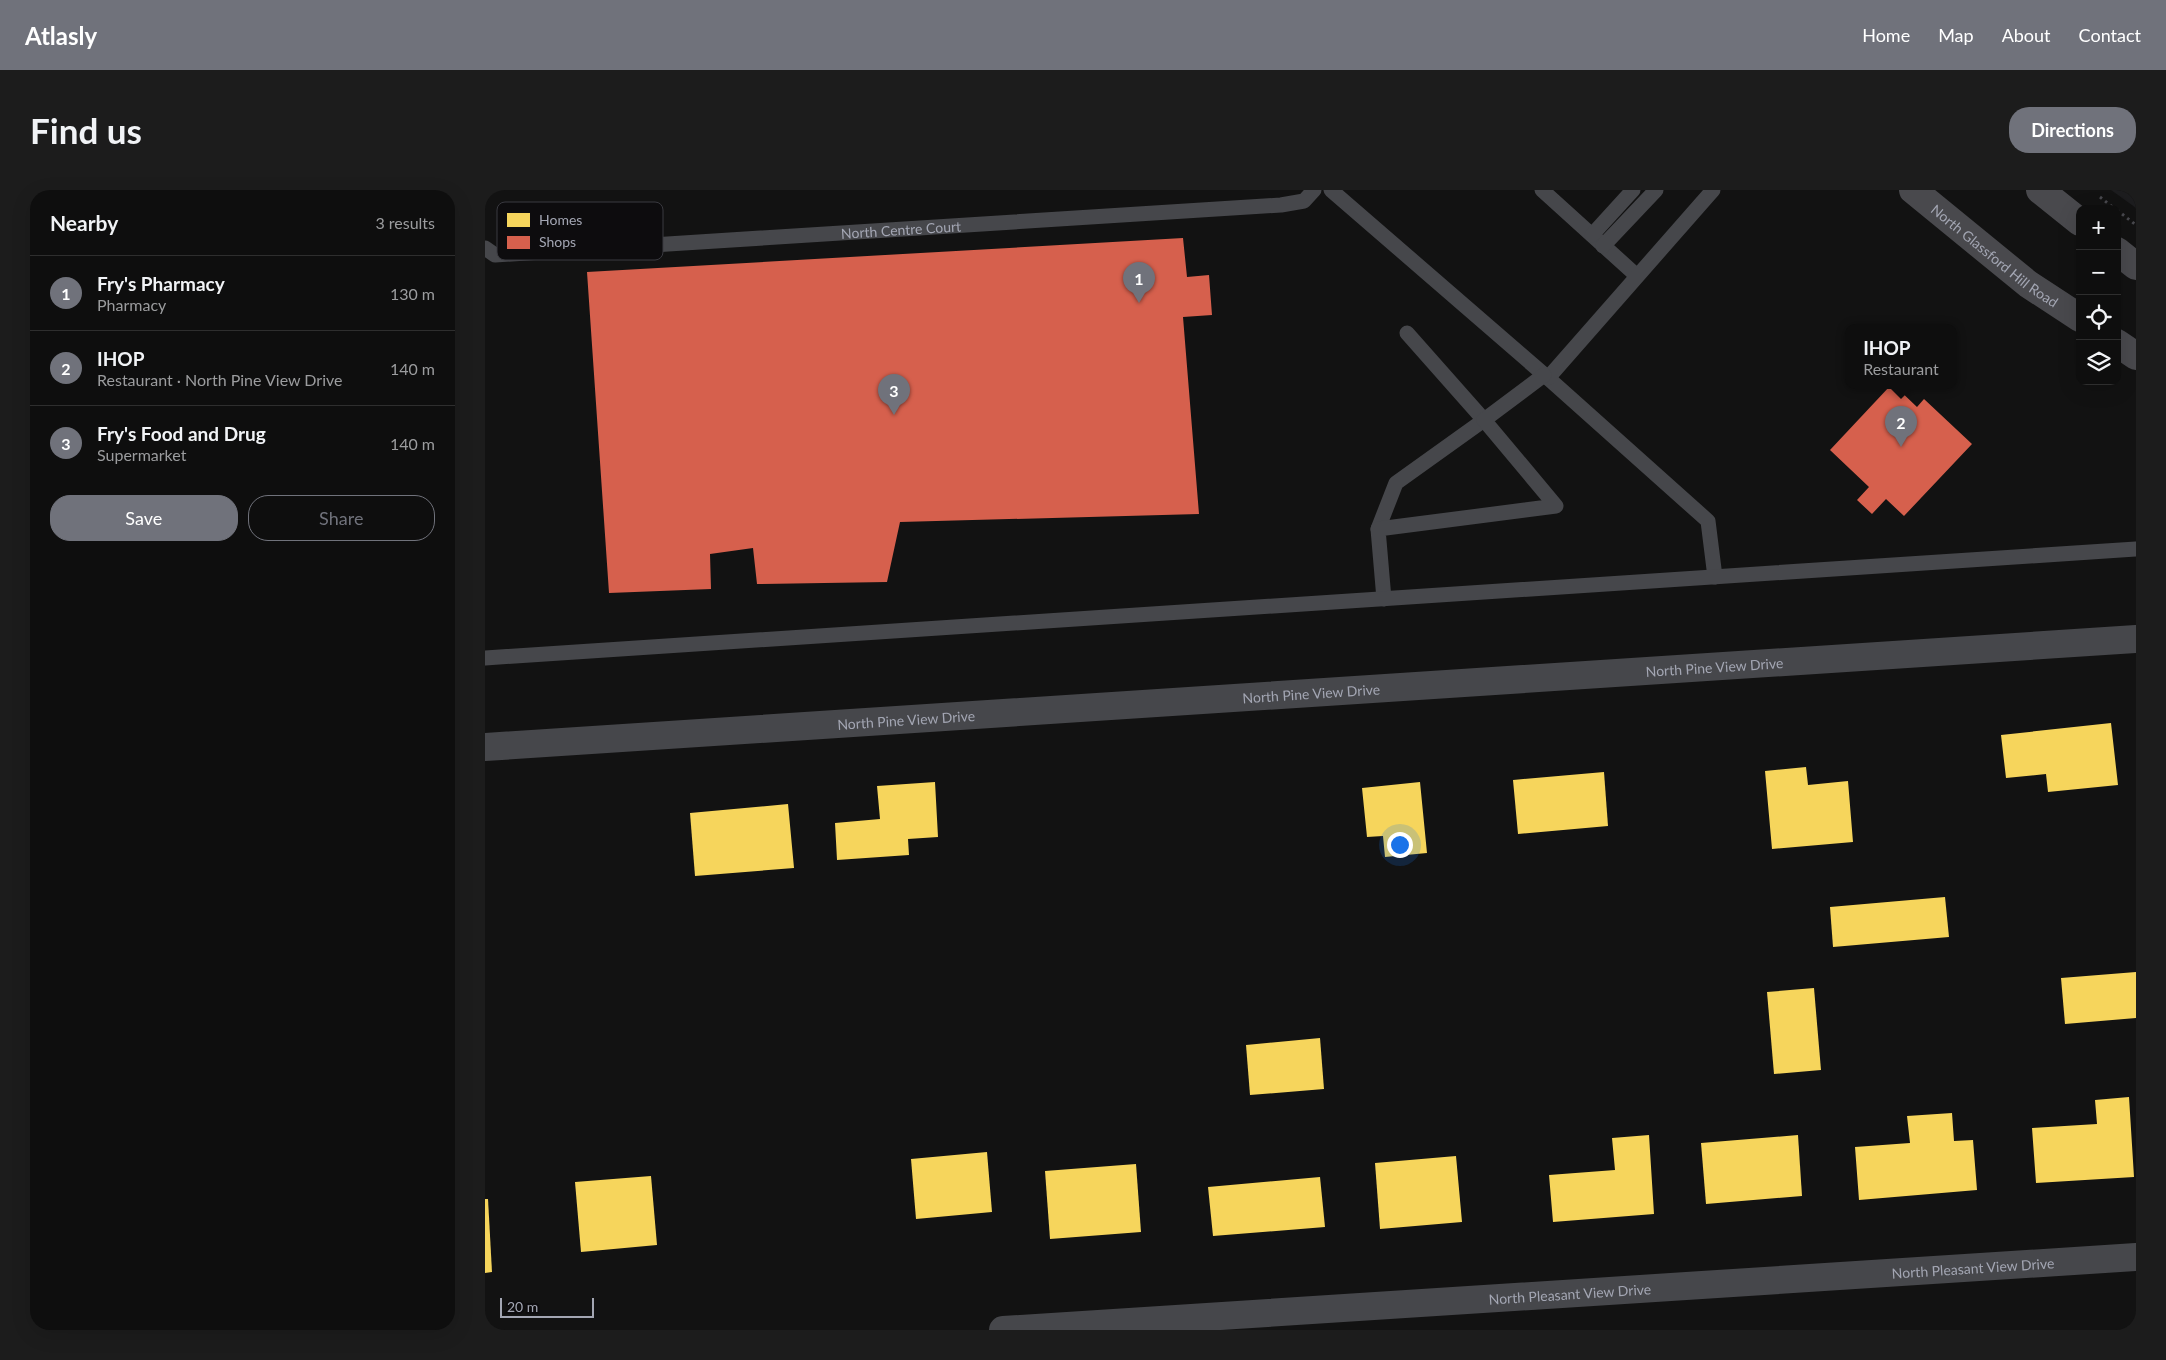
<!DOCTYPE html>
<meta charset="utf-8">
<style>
:root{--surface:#0e0e0e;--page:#1c1c1c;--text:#f1f3f6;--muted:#9b9c9e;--line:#2e2e2e;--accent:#70727b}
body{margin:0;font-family:Lato,sans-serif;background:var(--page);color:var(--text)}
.controls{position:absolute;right:15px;top:15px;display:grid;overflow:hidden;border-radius:10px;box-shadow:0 5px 20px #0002}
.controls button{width:45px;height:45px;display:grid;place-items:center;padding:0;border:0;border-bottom:1px solid var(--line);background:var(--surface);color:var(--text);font:25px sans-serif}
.scale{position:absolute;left:15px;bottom:12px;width:94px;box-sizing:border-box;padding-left:5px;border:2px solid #a3a6b3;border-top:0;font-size:14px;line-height:18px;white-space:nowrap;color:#a3a6b3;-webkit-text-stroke:4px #0d0c0e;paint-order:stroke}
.you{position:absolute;left:914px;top:654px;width:18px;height:18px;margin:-12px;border:4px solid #fff;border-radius:50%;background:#1a73e8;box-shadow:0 0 0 8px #1a73e833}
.badge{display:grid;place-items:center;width:32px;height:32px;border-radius:50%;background:var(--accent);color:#fff;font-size:16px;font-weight:700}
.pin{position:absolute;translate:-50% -41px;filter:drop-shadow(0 1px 2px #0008)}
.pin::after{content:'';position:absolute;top:26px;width:18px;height:15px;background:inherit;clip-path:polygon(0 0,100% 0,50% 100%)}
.popup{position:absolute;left:1360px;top:134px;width:112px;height:65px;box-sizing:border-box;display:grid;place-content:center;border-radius:10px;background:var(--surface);filter:drop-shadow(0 1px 4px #0005);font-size:16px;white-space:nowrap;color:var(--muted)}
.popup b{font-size:19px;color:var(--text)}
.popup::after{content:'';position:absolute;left:50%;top:100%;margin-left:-10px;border:10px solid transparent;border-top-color:var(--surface)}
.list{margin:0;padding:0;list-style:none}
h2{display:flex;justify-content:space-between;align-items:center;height:65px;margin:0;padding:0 20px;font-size:21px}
h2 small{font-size:16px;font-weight:400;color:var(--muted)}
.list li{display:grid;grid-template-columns:32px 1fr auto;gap:15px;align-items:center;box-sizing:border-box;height:75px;padding:0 20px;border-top:1px solid var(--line)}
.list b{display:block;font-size:19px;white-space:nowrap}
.list p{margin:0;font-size:16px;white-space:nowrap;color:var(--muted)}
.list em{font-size:16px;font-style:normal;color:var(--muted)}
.actions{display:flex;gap:10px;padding:15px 20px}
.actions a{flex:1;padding:11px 0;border:1px solid var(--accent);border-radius:20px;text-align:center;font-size:18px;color:var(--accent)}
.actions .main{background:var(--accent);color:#fff}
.icon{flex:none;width:28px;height:28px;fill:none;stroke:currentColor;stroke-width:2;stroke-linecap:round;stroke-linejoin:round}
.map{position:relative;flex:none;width:1651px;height:1140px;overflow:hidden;border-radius:20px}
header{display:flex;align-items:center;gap:30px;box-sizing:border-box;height:70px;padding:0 25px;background:var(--accent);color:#fff}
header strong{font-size:24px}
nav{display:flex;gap:28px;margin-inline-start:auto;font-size:18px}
.intro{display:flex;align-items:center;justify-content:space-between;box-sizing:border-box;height:120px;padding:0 30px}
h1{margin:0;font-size:35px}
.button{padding:12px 22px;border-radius:20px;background:var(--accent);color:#fff;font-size:18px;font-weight:700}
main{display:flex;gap:30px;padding:0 30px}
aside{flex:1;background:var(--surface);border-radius:20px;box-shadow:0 5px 20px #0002}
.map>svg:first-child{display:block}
</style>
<header>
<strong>Atlasly</strong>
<nav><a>Home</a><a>Map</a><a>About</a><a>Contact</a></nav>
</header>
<div class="intro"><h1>Find us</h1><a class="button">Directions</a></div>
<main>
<aside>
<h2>Nearby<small>3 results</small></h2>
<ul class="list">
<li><span class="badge">1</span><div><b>Fry's Pharmacy</b><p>Pharmacy</p></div><em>130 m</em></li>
<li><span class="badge">2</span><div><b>IHOP</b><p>Restaurant · North Pine View Drive</p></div><em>140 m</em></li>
<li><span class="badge">3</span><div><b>Fry's Food and Drug</b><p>Supermarket</p></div><em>140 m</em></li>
</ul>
<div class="actions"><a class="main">Save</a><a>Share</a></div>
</aside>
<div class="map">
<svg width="1651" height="1140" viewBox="0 0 1651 1140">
<rect width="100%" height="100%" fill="#121212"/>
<!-- built -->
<path fill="#1c1c1e" d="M1626,0H1651V18Z"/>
<!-- homes -->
<g fill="#f6d55c">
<path d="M1626,533L1633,595L1563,602L1561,584L1521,588L1516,545Z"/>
<path d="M1321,577L1323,595L1363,591L1368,652L1287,659L1280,581Z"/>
<path d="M1119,582L1123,636L1033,644L1028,590Z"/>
<path d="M450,592L453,647L423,649L424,665L352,670L350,633L395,629L392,596Z"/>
<path d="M935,592L942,663L900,667L898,646L882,647L877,598Z"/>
<path d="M303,614L309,678L210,686L205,623Z"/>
<path d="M1460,707L1464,747L1348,757L1345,717Z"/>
<path d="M1651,782V828L1580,834L1576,788Z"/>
<path d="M1329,798L1336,880L1289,884L1282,802Z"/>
<path d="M835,848L839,899L765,905L761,855Z"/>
<path d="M1644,907L1649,987L1551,993L1547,938L1612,934L1610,910Z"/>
<path d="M1467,923L1469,951L1488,950L1492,1000L1374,1010L1370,957L1425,953L1422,926Z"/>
<path d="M1164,945L1169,1024L1068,1032L1064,985L1130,980L1127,948Z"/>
<path d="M1313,945L1317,1006L1221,1014L1216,953Z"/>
<path d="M502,962L507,1022L431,1029L426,969Z"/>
<path d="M971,966L977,1032L895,1039L890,973Z"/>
<path d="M651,974L656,1042L565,1049L560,981Z"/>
<path d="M166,986L172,1055L96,1062L90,992Z"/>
<path d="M835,987L840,1037L728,1046L723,997Z"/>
<path d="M0,1009H3L7,1082L0,1083Z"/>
</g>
<!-- shops -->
<g fill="#d6604d">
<path d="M698,48L702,87L724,85L727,125L698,127L714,324L415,332L402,392L272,394L268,358L225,364L226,399L124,403L102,82Z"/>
<path d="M1405,196H1410L1432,217L1439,209L1487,254L1419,326L1401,309L1387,324L1372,310L1384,297L1345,260Z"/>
</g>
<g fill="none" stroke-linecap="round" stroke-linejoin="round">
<!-- path -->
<g stroke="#48484d" stroke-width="3" stroke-dasharray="2.5 4" stroke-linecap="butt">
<path d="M1615,7L1630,19"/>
<path d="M1632,20L1651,35"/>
</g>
<!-- service -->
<g stroke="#46474b" stroke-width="15">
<path d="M846,0L1063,188L1223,331L1230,387"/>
<path d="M1057,0L1152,86"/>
<path d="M1107,45L1148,0"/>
<path d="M1118,56L1171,0"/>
<path id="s1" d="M0,58L10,65L796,15L819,11L829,0"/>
<path d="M1063,188L1228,0"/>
<path d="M893,339L911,293L999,230L922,143"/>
<path d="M899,409L893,339L1071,316L999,230L1059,185"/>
<path d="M0,468L1651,359"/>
</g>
<!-- minor -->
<g stroke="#46474b" stroke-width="28">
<path id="s2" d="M0,557L1651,449"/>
<path id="s3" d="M518,1140L1651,1067"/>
</g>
<!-- primary -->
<g stroke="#49494d" stroke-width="28">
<path id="s4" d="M1428,0L1543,94L1595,128"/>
<path d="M1555,0L1595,32"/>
<path d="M1632,61L1651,76"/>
<path d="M1632,153L1651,166"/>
</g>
</g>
<g text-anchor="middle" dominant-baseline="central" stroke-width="5" stroke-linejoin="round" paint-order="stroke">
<!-- street labels -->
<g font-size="14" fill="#a3a6b3" stroke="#0d0c0e">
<text stroke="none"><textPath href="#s1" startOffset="419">North Centre Court</textPath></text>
<text stroke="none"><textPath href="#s4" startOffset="105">North Glassford Hill Road</textPath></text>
<text stroke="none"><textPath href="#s2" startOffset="1232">North Pine View Drive</textPath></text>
<text stroke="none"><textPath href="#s2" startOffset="828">North Pine View Drive</textPath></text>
<text stroke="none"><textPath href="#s2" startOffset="422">North Pine View Drive</textPath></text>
<text stroke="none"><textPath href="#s3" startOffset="972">North Pleasant View Drive</textPath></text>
<text stroke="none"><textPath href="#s3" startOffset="568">North Pleasant View Drive</textPath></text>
</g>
</g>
<!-- legend -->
<rect x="12" y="12" width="166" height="58" rx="8" fill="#0d0c0e" stroke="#3a3a40" stroke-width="1"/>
<rect x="22" y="23" width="23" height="14" fill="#f6d55c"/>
<rect x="22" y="46" width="23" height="13" fill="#d6604d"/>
<g font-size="14" fill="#a3a6b3">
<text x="54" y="35">Homes</text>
<text x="54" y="57">Shops</text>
</g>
</svg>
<div class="controls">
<button>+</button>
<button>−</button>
<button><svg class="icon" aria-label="locate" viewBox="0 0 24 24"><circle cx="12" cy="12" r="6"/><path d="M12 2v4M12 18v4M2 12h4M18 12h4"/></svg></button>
<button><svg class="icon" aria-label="layers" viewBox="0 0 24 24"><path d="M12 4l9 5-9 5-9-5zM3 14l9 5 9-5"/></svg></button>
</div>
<div class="scale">20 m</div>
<div class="you"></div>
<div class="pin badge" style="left:654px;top:113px">1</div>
<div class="pin badge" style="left:1416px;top:257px">2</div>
<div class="popup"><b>IHOP</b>Restaurant</div>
<div class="pin badge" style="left:409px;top:225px">3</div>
</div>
</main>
